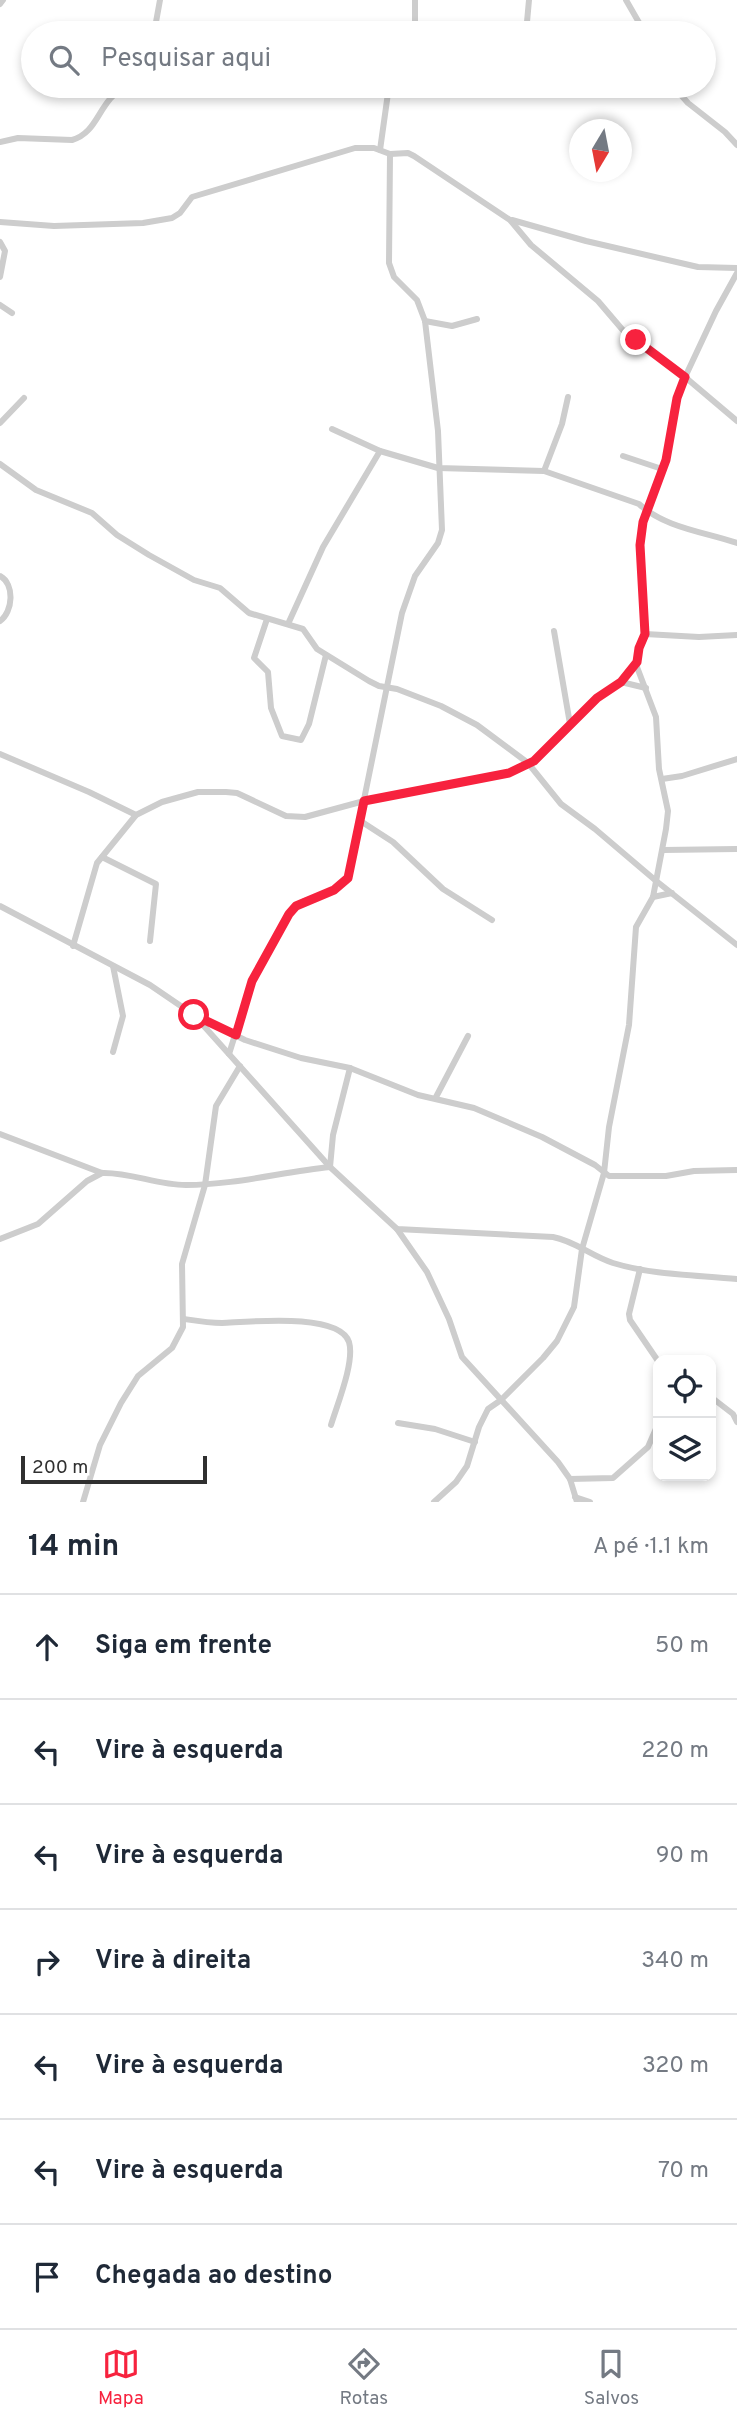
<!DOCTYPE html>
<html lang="pt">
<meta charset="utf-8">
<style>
:root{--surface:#fff;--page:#f6f6f7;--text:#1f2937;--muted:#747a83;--line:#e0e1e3;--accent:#f7223e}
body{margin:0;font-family:Overpass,sans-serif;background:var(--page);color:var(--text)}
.controls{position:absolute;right:21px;bottom:21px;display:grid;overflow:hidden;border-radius:14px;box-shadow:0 4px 10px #0003}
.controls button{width:63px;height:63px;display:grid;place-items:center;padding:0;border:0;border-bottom:2px solid var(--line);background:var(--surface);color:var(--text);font:35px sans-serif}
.compass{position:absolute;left:569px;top:119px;width:63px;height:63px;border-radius:50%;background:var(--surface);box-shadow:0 4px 10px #0003;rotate:190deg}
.scale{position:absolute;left:21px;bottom:18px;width:186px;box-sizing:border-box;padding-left:7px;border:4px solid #303030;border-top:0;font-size:19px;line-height:24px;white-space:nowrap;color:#303030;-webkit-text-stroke:5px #fff;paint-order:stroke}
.stop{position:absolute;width:21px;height:21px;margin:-16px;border:5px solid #f7223e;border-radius:50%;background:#fff}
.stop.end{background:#f7223e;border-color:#fff;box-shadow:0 2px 7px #0008}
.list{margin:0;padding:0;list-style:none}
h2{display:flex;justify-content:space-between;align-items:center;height:91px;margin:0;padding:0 28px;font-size:30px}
h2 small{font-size:23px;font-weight:400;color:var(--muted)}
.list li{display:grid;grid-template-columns:46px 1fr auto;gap:21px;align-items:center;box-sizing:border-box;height:105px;padding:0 28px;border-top:2px solid var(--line)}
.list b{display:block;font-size:26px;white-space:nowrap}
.list em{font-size:23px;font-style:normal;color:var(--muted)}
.icon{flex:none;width:38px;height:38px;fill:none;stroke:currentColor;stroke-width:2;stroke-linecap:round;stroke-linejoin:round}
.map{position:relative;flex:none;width:737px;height:1502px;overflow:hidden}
.search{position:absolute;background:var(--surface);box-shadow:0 4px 10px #0003;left:21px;right:21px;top:21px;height:77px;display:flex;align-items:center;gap:18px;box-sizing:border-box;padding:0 24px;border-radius:38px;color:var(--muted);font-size:26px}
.sheet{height:826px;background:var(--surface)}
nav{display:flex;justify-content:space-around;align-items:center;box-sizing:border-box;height:98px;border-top:2px solid var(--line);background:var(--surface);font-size:19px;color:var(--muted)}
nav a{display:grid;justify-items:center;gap:4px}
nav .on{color:var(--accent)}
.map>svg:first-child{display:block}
</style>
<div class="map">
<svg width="737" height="1502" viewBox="0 0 737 1502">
<rect width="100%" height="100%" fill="#fff"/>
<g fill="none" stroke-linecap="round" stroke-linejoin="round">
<!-- minor -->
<g stroke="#cdcdcd" stroke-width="6">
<path d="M529,0L527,22L532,33"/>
<path d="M626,0L645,33"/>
<path d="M0,4L3,0"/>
<path d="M154,33L160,0"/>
<path d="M415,33V0"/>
<path d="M673,86L688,103L725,132L737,145"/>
<path d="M0,142L18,138L72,140C93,134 97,114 110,99C114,94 121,90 128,86"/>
<path d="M380,150L389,86"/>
<path d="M512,220L586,241L698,267L737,268"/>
<path d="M0,222L54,226L143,223L172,218L180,213L192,197L355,148H374L390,154L408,153L414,156L510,220L531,245L598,301L627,335L685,377L737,421"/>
<path d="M0,242L5,251L0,277"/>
<path d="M0,305L12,313"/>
<path d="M425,321L452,326L477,319"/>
<path d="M0,423L24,398"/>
<path d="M332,429L380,451L438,468L544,471L639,504C665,528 705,532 737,543"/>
<path d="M623,456L662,469"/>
<path d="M0,464L36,490L92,513L117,535L149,555L194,580L220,588L249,613L303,629L317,649L369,681L379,686L397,689L441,706L477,725L528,763L561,804L595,829L655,880L737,945"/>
<path d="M544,471L562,424L568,397"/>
<path d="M0,576C15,584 13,612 0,621"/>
<path d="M267,619L254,658L268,672L271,708L282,736L301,740L309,724L326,655"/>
<path d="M288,624L323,547L380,451"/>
<path d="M554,631L570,724"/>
<path d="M645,634L699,637L737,635"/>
<path d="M621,682L646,688"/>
<path d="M0,754L89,792L136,815"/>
<path d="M662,779L682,776L737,759"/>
<path d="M359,820L393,842L443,889L492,920"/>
<path d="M663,850L737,849"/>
<path d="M102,857L156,884L150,941"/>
<path d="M653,897L672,893"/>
<path d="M0,906L150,985L194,1015L330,1167L397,1229L553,1237C575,1241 591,1256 613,1263C652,1275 696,1275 737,1279"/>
<path d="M73,946L97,863L136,815L162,802L198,792H226L237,793L286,816L305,817L364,801L509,773L534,760L597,698L621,682L637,662"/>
<path d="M113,966L123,1016L113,1052"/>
<path d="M198,1017L245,1040L301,1058L350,1068L418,1095L474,1108L542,1137L595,1165L609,1176H666L694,1171L737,1170"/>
<path d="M229,1054L252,981L289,914L304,901L335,890L348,878L402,613L415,576L438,543L442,530L438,431L425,321L417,300L394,277L389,263L390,154"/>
<path d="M436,1097L468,1036"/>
<path d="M0,1134L102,1173C130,1172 157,1185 186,1185C234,1185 282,1172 330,1167"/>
<path d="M330,1167L333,1135L350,1068"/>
<path d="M397,1229L427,1272L449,1319L462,1357L558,1462L570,1479L577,1502"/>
<path d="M0,1239L38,1224L87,1181L102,1173"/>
<path d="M640,1269L629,1314L630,1320L658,1361"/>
<path d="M184,1319C197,1321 209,1323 222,1323C248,1322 339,1312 349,1342C355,1362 337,1405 331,1425"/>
<path d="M711,1397L733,1414L737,1422"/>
<path d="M398,1423L435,1429L475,1442"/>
<path d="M570,1479L613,1478L648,1447L658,1424"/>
<path d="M575,1497L590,1502"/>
<path d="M83,1502L100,1445L121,1403L138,1376L172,1348L183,1327L182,1264L205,1185L216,1106L240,1066"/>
<path d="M434,1502L456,1482L467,1466L479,1427L488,1409L501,1400L543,1358L557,1341L574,1307L582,1249L604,1173L609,1127L629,1025L636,927L653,897L666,829L668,811L659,769L656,717L637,667L639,648L645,634L640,545L646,511L666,459L679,390L716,311L737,273"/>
</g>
</g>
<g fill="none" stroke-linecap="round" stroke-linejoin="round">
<!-- route -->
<path stroke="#f7223e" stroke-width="9" d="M194,1015L236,1035L252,981L289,914L296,906L334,890L348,878L364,801L509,773L534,761L597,698L621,682L637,662L639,648L645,634L640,545L643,522L666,460L677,398L685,377L636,340"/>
</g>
</svg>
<div class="controls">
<button><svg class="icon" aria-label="locate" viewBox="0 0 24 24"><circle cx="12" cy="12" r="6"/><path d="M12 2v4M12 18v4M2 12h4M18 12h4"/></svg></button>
<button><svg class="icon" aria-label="layers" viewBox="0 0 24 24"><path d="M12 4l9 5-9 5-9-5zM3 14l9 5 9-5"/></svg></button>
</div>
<svg class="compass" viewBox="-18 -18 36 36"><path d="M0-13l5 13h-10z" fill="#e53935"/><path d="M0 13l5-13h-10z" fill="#747a83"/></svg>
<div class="scale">200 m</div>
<div class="stop" style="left:194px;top:1015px"></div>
<div class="stop end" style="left:636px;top:340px"></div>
<div class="search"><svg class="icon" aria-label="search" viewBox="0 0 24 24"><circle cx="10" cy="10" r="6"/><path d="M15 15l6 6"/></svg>Pesquisar aqui</div>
</div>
<section class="sheet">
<h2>14 min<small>A pé · 1.1 km</small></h2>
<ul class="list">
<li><svg class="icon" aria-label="ahead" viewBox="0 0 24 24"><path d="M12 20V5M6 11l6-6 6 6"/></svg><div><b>Siga em frente</b></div><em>50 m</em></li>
<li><svg class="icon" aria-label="left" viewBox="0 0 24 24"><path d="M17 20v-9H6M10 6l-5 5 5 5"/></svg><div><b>Vire à esquerda</b></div><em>220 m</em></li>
<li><svg class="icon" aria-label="left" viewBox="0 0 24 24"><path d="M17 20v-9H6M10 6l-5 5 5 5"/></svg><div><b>Vire à esquerda</b></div><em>90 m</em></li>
<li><svg class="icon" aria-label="right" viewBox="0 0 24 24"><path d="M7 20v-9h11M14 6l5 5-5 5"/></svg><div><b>Vire à direita</b></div><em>340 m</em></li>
<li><svg class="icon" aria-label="left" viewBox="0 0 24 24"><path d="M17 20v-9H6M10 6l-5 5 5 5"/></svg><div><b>Vire à esquerda</b></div><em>320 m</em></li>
<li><svg class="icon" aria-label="left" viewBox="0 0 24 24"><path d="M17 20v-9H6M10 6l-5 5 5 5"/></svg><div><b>Vire à esquerda</b></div><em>70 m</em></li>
<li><svg class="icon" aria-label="arrive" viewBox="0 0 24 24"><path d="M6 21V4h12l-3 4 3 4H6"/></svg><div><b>Chegada ao destino</b></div></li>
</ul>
</section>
<nav>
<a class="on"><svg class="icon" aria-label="map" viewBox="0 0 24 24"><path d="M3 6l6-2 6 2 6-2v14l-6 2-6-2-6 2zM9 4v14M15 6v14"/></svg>Mapa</a>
<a><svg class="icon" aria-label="directions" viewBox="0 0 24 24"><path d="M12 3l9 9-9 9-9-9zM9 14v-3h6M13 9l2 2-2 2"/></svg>Rotas</a>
<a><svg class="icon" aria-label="saved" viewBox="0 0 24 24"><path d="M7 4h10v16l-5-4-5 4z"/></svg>Salvos</a>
</nav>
